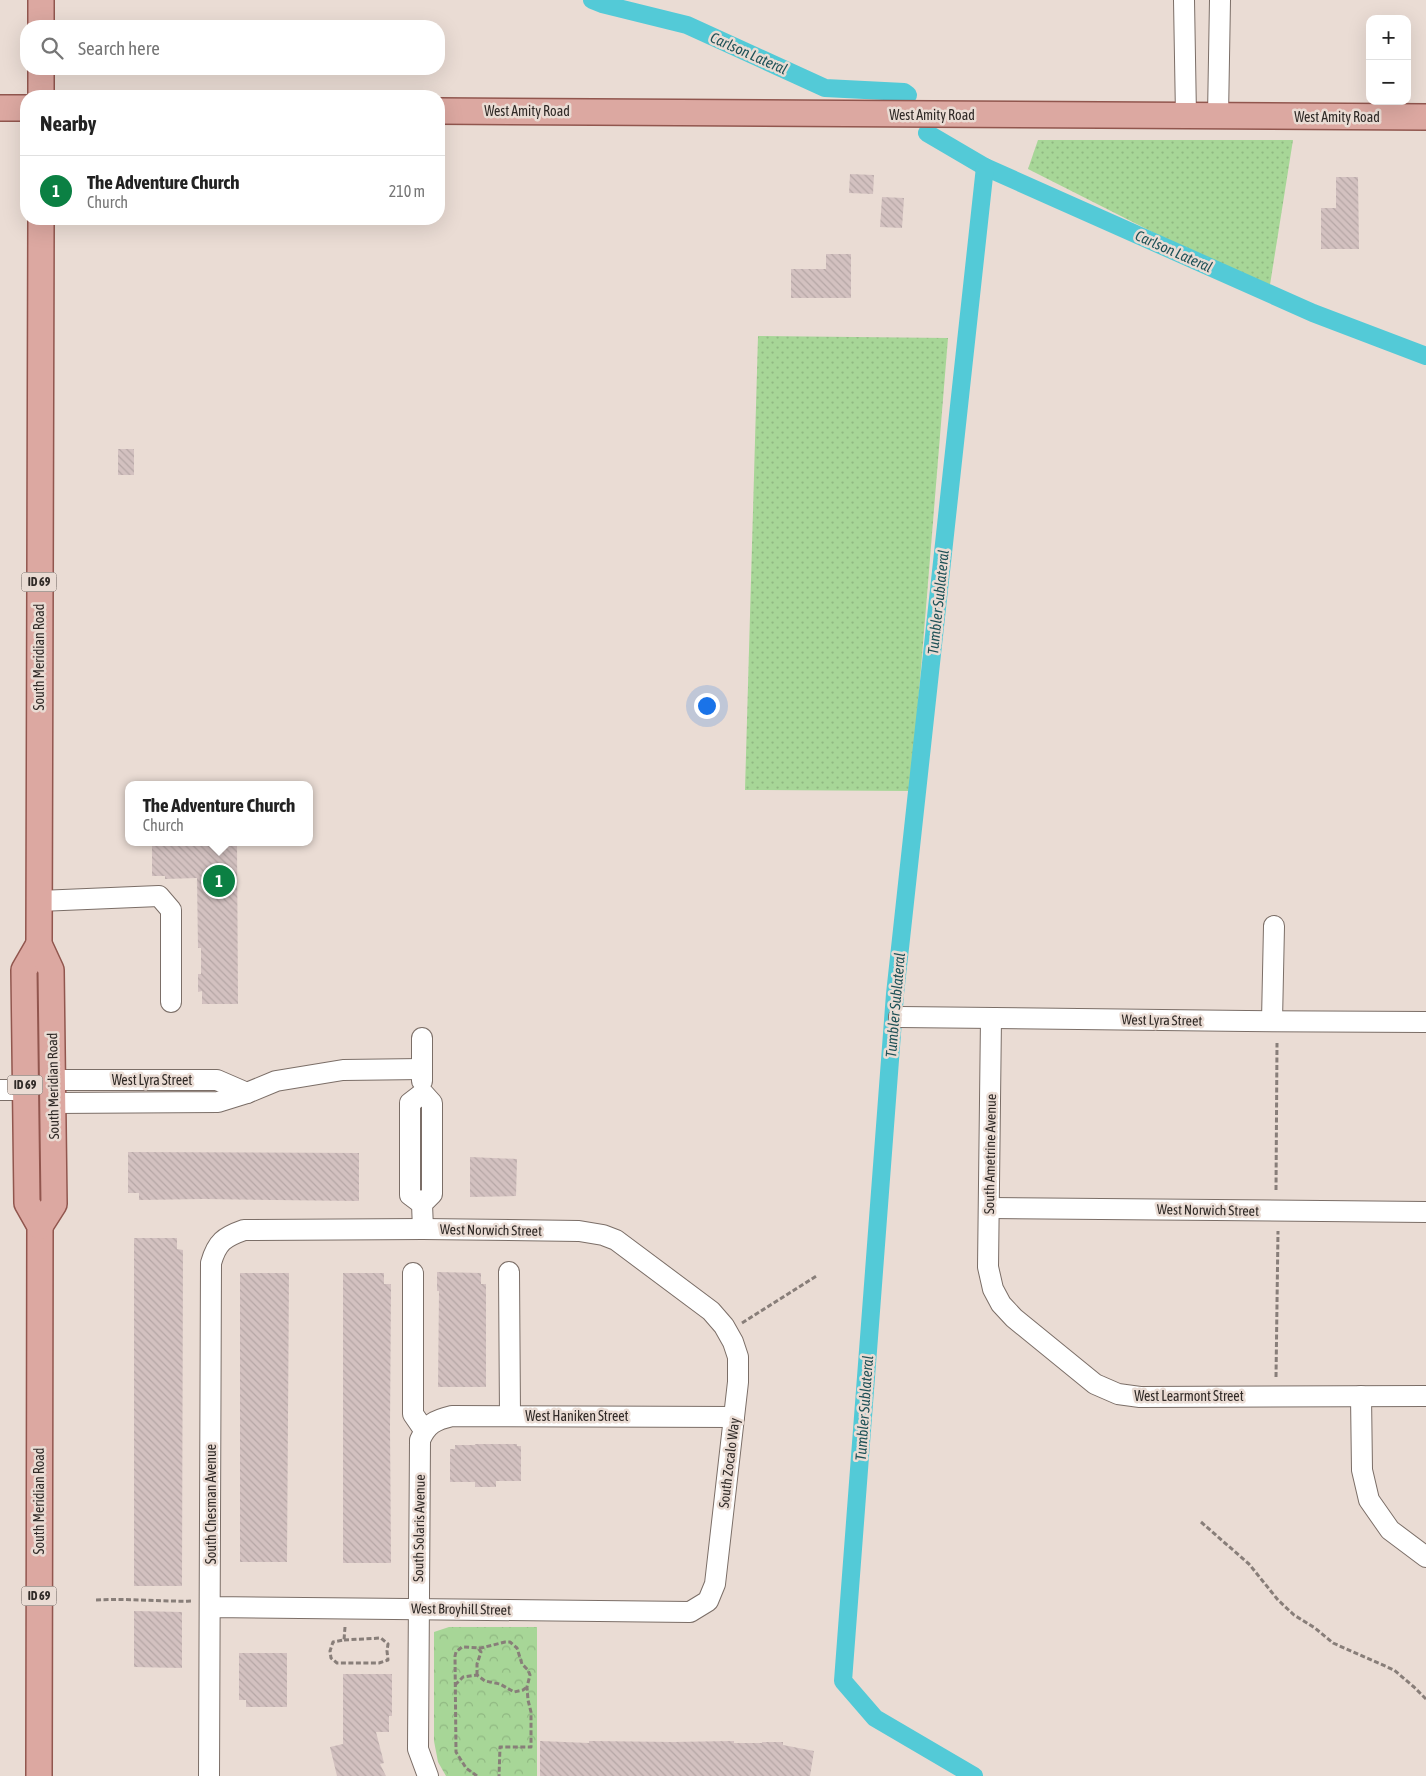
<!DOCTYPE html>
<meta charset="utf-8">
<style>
:root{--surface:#fff;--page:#f6f6f6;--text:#222;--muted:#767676;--line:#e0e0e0;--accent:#0b8043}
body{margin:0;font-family:"Asap Condensed",sans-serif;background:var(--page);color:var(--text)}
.controls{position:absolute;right:15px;top:15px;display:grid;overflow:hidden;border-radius:10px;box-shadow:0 5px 20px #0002}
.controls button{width:45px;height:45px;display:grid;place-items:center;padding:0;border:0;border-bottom:1px solid var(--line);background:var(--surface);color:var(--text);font:25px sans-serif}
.you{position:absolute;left:706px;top:705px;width:18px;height:18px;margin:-12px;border:4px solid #fff;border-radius:50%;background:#1a73e8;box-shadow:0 0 0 8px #1a73e833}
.badge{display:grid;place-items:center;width:32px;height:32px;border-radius:50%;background:var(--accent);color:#fff;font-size:16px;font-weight:700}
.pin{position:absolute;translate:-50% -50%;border:2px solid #fff;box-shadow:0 1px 5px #0006}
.popup{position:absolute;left:125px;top:781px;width:188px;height:65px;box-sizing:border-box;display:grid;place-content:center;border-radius:10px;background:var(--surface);filter:drop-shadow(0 1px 4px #0005);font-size:16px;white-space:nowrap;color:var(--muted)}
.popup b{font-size:19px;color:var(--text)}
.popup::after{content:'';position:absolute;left:50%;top:100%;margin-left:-10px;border:10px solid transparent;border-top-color:var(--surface)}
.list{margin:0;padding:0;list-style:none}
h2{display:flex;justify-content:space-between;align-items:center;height:65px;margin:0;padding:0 20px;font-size:21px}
h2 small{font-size:16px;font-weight:400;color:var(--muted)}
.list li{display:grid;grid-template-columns:32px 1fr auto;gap:15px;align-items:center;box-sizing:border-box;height:70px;padding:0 20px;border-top:1px solid var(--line)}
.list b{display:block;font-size:19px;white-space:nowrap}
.list p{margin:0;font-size:16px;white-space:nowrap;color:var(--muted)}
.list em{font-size:16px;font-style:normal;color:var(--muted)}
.icon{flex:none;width:28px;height:28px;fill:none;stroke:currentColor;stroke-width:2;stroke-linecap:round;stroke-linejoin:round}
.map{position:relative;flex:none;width:1426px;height:1776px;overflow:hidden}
.search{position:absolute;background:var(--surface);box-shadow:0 5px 20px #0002;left:20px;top:20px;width:425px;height:55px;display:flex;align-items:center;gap:12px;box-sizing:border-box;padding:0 18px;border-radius:20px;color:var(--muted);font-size:19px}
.panel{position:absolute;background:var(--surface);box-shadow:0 5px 20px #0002;left:20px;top:90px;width:425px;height:135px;border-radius:20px}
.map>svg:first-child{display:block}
</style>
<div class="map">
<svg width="1426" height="1776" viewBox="0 0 1426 1776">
<defs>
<pattern id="grass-dots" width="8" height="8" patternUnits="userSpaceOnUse" patternTransform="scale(1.25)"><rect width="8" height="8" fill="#a7d697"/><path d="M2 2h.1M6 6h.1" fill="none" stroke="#90b882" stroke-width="1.8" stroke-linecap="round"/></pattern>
<pattern id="forest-crowns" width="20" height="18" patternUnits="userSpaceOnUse" patternTransform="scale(1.25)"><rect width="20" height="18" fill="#a7d697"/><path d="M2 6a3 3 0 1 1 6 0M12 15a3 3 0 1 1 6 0" fill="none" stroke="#90b882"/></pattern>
<pattern id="building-back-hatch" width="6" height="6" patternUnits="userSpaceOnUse" patternTransform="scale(1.25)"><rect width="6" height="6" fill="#d3c1c0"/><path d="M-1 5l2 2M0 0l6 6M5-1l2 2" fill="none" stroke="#b5a6a5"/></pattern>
</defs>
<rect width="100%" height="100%" fill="#eadcd4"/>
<!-- grass -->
<g fill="url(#grass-dots)">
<path d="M1038,140H1293L1269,291L1028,169Z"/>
<path d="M758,336L948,338L911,791L745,790Z"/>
</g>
<!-- forest -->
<path fill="url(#forest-crowns)" d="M449,1627H537V1776H446L438,1762L434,1741V1632Z"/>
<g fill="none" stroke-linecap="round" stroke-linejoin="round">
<!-- canal -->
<g stroke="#53cad7" stroke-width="18">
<path d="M592,0L602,4L687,25L825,88L904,92L908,95"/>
<path d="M927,133L985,167L1313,313L1426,356"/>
<path d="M974,1776L875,1718L843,1681L895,994L985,167"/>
</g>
</g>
<!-- building -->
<g fill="url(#building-back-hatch)">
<path d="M850,174L874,175L873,194L849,193Z"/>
<path d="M1336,177H1358L1359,249H1321V208H1336Z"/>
<path d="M882,197L904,198L902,228L880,227Z"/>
<path d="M826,254H851V298H791V269H826Z"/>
<rect x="118" y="449" width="16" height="26"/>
<path d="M152,842H237L238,1004H202V991L198,992V974H201V948H198L197,878L165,879V876H152Z"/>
<path d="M128,1152L359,1153V1201L203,1199L139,1200V1193H128Z"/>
<path d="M470,1157L517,1159L516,1196L470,1197Z"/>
<path d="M134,1238H177V1249L183,1250L182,1586H134Z"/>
<path d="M437,1272L481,1273V1284H486V1387H438L439,1291H437Z"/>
<path d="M240,1273H289L287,1562H240Z"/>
<path d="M343,1273H384V1284H391L390,1428L391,1563H343Z"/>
<path d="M475,1444H517V1446H521V1481H496V1487H475V1482H450V1449H455V1445H475Z"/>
<path d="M134,1611L182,1612V1668L134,1667Z"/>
<path d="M239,1653H287V1707H246V1700H239Z"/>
<path d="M343,1674H392V1716H389V1732H376L384,1763L380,1764L386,1776H337L330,1747L343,1744Z"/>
<path d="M540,1741L589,1743V1741L673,1742L734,1741V1743H762V1742H783V1745L814,1751L810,1776H540Z"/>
</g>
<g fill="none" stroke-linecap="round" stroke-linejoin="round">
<defs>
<g id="minor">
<path d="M1184,0L1186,116"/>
<path d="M1218,116L1220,0"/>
<path d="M39,901L159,896L171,910V1002"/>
<path d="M899,1017L1246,1021L1426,1022"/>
<path d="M991,1018L988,1267L993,1289L1001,1304L1014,1318L1095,1384L1118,1394L1140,1397L1426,1396"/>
<path d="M1272,1021L1274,926"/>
<path d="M422,1038V1081"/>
<path d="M53,1080H217L247,1093"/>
<path d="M0,1090H25"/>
<path d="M54,1103L218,1102L247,1093L276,1081L343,1070L422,1069"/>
<path d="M422,1204L410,1195V1103L423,1093L432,1103V1194L422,1204L423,1229"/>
<path d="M990,1208L1426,1212"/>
<path d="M509,1272L510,1416"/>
<path d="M413,1273V1414L424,1430"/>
<path d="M1361,1396L1362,1470L1369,1500L1390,1530L1426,1557"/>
<path d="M209,1776L211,1263C217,1242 224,1237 244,1230L423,1229L579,1231L603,1235L616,1240L711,1311L724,1326L733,1342L738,1357V1382L715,1584L708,1601L690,1612L210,1607"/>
<path d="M428,1776L418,1749L420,1440C427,1424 435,1420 452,1416L734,1417"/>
</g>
<g id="major">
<path d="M41,26V0"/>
<path d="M41,69V96"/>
<path d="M0,108H26"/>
<path d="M439,111L1426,117"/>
<path d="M39,944L24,970L27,1203L40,1226L39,1776"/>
<path d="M40,1226L54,1204L51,970L39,944L41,219"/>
</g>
</defs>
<!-- minor casing -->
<use href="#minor" stroke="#7b6e67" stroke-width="22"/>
<!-- major casing -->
<use href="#major" stroke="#91564e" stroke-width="28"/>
<!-- path -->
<g stroke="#887e79" stroke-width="3" stroke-dasharray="5 2.5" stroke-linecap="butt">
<path d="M1276,1190L1277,1043"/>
<path d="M742,1323L818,1275"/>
<path d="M1276,1377L1278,1231"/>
<path d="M1201,1522L1249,1564L1278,1600L1294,1615L1315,1628L1333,1643L1394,1670L1414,1687L1426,1699"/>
<path d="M96,1600C129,1598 161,1602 193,1601"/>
<path d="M344,1640L381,1638L388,1644L387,1651L388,1660L379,1663H337L331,1658L330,1651L333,1642L344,1640L345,1627"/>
<path d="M477,1675V1664L481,1652L478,1648"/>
<path d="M455,1685L463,1677L477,1675L485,1681L500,1684L514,1692L523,1690L527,1687"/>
<path d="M477,1776L466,1768L456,1752L455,1656L456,1652L462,1647L481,1648L505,1642H510L517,1648L522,1664L528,1670L530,1675L527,1687L528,1700L531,1712V1747H500L499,1776"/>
</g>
<!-- minor -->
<use href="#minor" stroke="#fff" stroke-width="20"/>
<!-- major -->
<use href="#major" stroke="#dca8a1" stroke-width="25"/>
</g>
<g text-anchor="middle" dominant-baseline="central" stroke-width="5" stroke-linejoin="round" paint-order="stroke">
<!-- shield labels -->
<g fill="#eadcd4" stroke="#685f5b" stroke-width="1">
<rect x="21.5" y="572.5" width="35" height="19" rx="4"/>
<rect x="7.5" y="1075.5" width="35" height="19" rx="4"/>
<rect x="21.5" y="1586.5" width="35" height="19" rx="4"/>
</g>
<g font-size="12" font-weight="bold" fill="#302a27">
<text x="39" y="582">ID 69</text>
<text x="25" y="1085">ID 69</text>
<text x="39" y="1596">ID 69</text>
</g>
<!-- street labels -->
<g font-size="14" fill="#302a27" stroke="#eadcd4">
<text x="527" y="111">West Amity Road</text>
<text x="932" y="115">West Amity Road</text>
<text x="1337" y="117">West Amity Road</text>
<text transform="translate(39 657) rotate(-90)">South Meridian Road</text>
<text transform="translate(1162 1020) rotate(1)">West Lyra Street</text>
<text x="152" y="1080">West Lyra Street</text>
<text transform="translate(53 1086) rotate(-91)">South Meridian Road</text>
<text transform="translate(990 1154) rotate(-89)">South Ametrine Avenue</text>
<text transform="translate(1208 1210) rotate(1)">West Norwich Street</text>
<text transform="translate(491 1230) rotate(1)">West Norwich Street</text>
<text x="1189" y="1396">West Learmont Street</text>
<text x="577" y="1416">West Haniken Street</text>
<text transform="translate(729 1463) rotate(-83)">South Zocalo Way</text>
<text transform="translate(39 1501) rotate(-90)">South Meridian Road</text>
<text transform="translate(211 1504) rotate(-90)">South Chesman Avenue</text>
<text transform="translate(419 1528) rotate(-89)">South Solaris Avenue</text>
<text transform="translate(461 1609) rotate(1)">West Broyhill Street</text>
</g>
<!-- water labels -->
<g font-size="15" font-style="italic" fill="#1e5157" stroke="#eadcd4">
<text transform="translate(749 53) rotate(24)">Carlson Lateral</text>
<text transform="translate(1174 251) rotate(24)">Carlson Lateral</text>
<text transform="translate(938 602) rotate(-84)">Tumbler Sublateral</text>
<text transform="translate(895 1005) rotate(-85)">Tumbler Sublateral</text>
<text transform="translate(864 1408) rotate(-86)">Tumbler Sublateral</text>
</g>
</g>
</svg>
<div class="controls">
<button>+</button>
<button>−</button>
</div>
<div class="you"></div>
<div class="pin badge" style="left:219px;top:881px">1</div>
<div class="popup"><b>The Adventure Church</b>Church</div>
<div class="search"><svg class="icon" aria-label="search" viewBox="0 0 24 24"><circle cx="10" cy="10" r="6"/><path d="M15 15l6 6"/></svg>Search here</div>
<section class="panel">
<h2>Nearby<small></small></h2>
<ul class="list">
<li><span class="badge">1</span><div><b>The Adventure Church</b><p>Church</p></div><em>210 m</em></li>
</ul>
</section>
</div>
